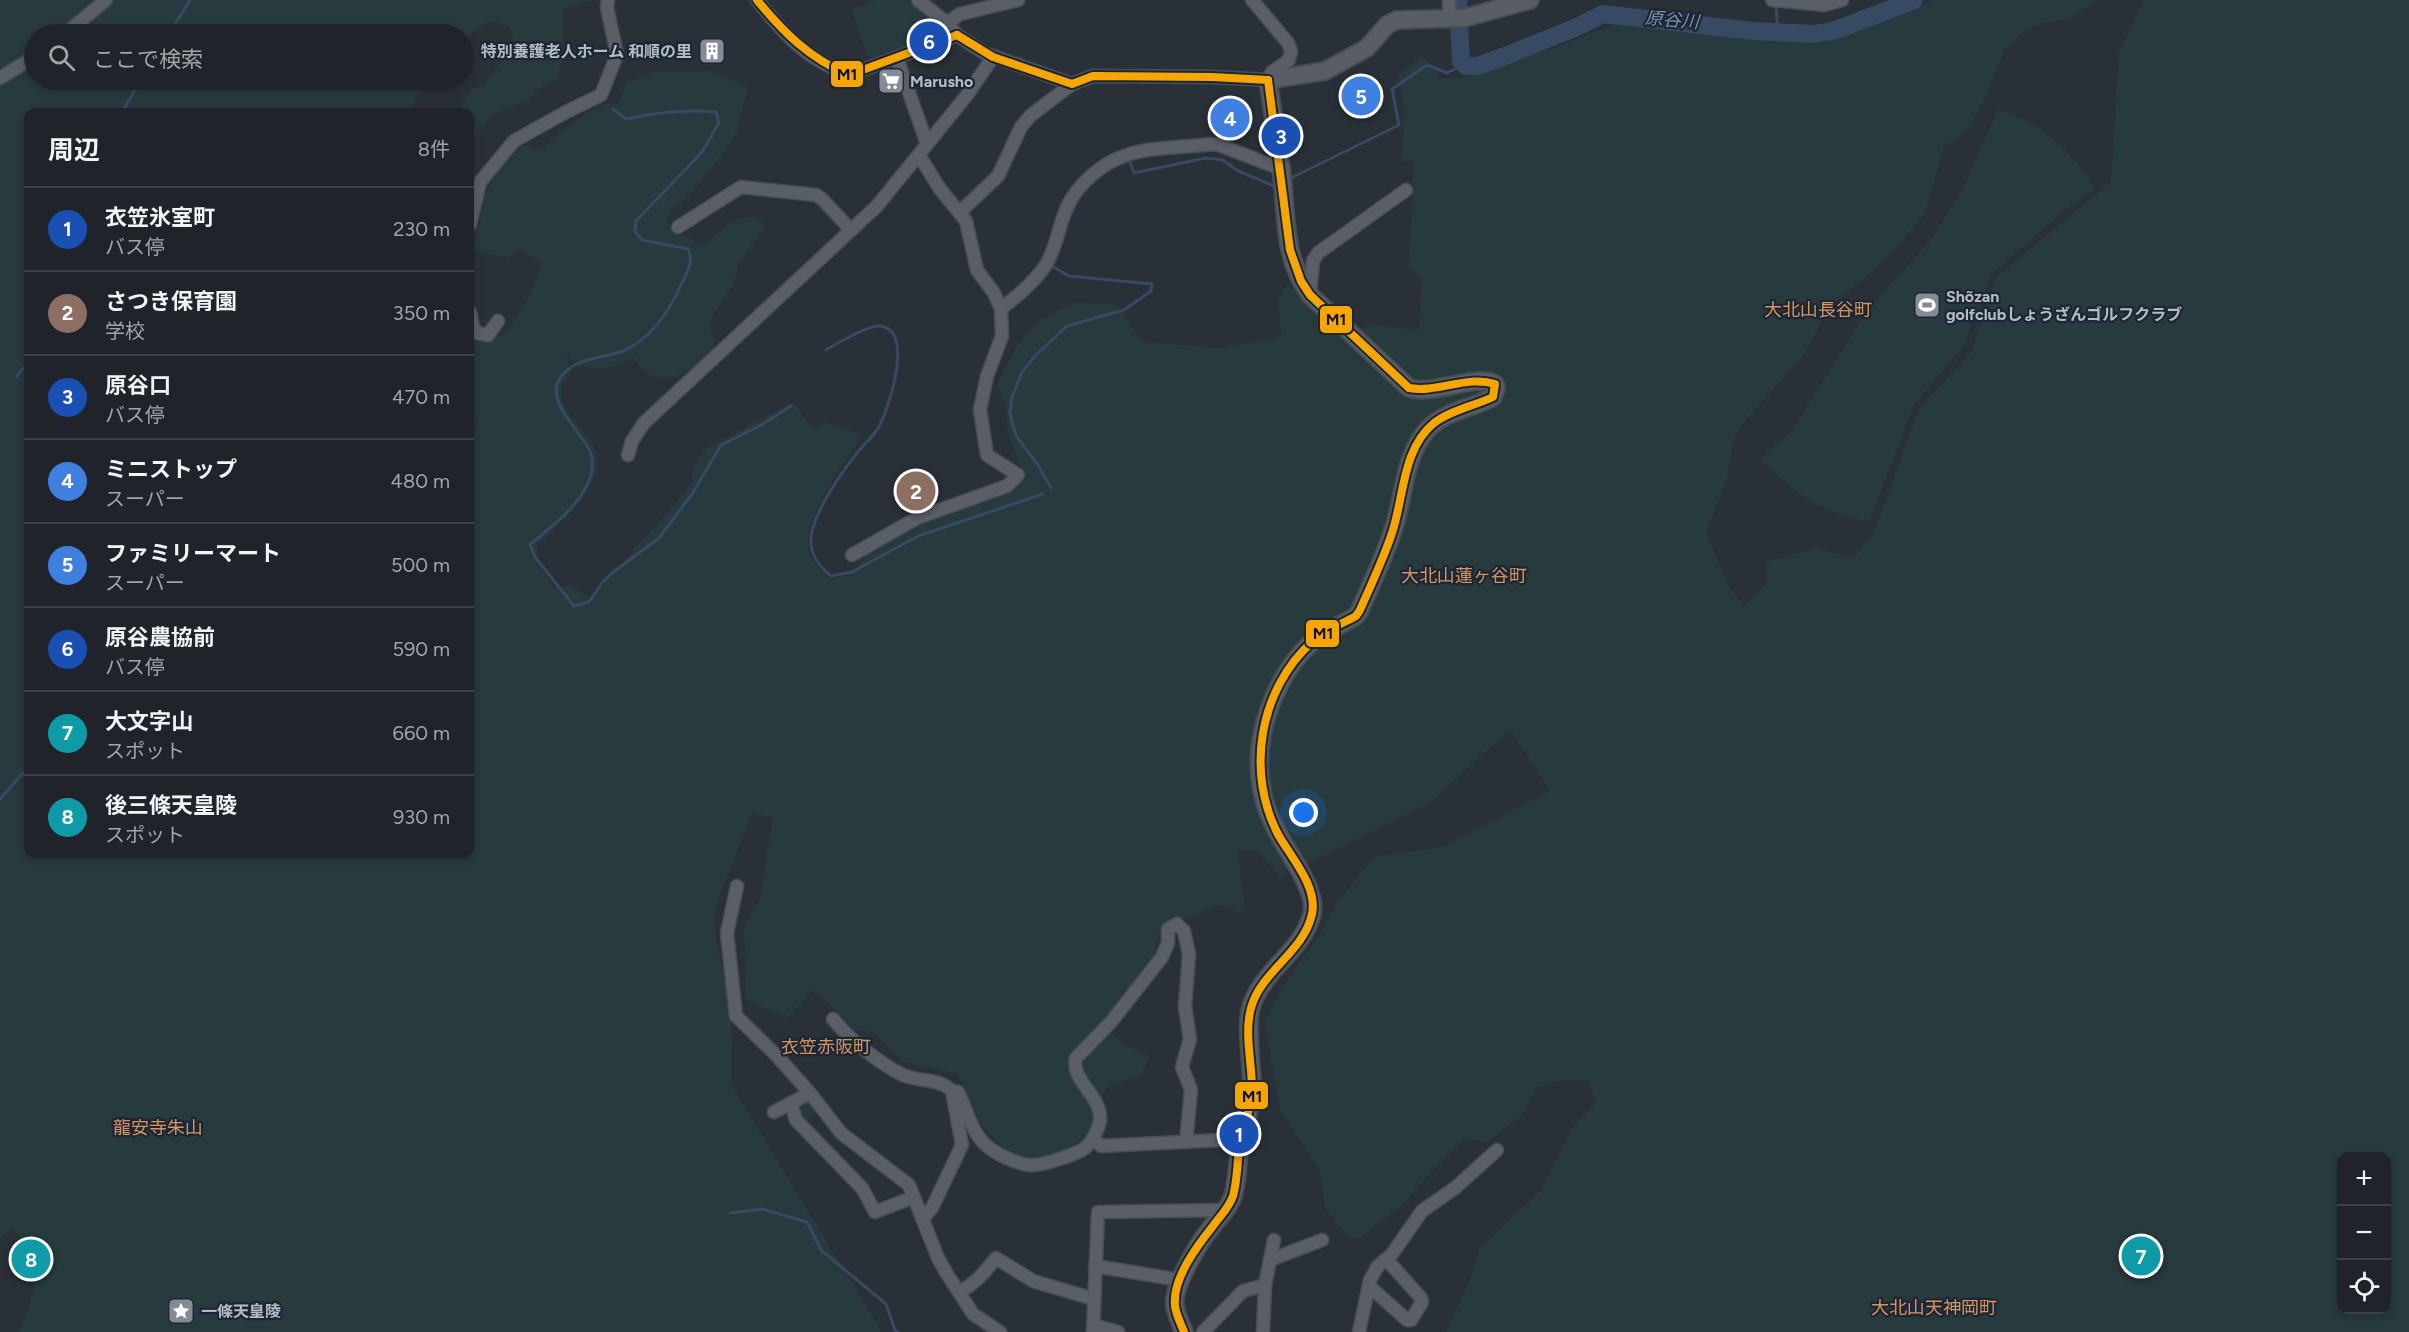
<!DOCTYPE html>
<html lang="ja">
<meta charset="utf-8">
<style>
:root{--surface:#20242a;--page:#2d3036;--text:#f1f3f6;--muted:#a2a4a8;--line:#3d4147;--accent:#0b8043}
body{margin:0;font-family:Figtree,"Noto Sans JP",sans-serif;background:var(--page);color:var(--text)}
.controls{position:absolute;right:18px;bottom:18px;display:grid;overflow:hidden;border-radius:12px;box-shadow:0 3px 9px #0003}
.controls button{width:54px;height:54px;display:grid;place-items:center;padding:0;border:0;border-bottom:2px solid var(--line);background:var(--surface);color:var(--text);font:30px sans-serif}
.you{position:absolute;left:1304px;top:813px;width:21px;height:21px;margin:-15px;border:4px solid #fff;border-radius:50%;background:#1a73e8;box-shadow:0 0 0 9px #1a73e833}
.badge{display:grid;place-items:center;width:39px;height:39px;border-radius:50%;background:var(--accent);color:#fff;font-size:20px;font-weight:700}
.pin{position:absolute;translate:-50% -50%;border:3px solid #fff;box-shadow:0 2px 6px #0006}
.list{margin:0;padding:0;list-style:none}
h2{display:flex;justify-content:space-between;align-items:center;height:78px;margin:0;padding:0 24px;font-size:26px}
h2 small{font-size:20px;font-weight:400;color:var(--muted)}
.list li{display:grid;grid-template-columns:39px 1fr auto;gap:18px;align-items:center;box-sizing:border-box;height:84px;padding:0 24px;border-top:2px solid var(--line)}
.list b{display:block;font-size:22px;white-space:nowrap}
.list p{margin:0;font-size:20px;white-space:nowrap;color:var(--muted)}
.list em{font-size:20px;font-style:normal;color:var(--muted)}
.icon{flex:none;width:33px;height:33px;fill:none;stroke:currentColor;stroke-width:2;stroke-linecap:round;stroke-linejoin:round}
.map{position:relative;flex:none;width:2409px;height:1332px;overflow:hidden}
.search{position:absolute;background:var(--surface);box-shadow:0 3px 9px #0003;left:24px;top:24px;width:450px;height:66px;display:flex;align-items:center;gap:15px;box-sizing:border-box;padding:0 21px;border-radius:33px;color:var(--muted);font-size:22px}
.panel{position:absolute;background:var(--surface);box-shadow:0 3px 9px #0003;left:24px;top:108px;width:450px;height:750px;border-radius:12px}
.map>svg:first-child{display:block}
</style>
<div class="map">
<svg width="2409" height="1332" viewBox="0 0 2409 1332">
<rect width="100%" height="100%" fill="#2a3038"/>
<!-- green -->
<g fill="#273a3e" fill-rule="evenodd">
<path d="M0,0H596L575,4L563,10V59L557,78L543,86L527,101L493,114L470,142V112H457L473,88H483L514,42L510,27C488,16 480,25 464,40V34H34V80H428L408,112H28V854H470V445L478,422L470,416V342C482,340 496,340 506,331C523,314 534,285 543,263L517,249L509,258L472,250L484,204L483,199L497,173L521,146L526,145L541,151C556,136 596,98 618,104L627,82L657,71H709L748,87L736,133L728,147L690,195L669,212L667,223L676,233L692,239L696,245H703C719,233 742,206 764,223L765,228L738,264L733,286L712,316L710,329L714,338L713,352C684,374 659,396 633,357C624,362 614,367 603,368C594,369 589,365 578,368L566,349L571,374L562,384C562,390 561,398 563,403C570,420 587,432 595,449C609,481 560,525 538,544V564L553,587L570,585L591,599L685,492L692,481L694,464L706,448L793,402L814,430L824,422L863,435C847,460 804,515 808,546C810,561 820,570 831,579L853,574L866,555L922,523L1026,480L1008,435L1006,404L997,384L1016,347L1042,319L1073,303L1117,304L1142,342L1219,348L1281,337L1278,300L1288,284L1340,335L1374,324L1419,331L1422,280L1409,267L1414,161H1402L1404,110L1399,75L1422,55L1442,79L1466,77L1567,43L1620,22L1714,35L1821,43L1874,25L1934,0H2099L2068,19L2041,23L2022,33L2005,49L1983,102L1967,131L1944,146L1925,214L1882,263L1830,307L1803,356L1743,423L1734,439L1727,480L1706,532L1728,586L1744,605L1768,583L1765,562L1818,548L1853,559L1875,530L1919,409L1971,352L1996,277L2111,182L2119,52L2144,0H2409V1332H1446L1472,1275L1479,1249L1542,1189L1574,1125L1596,1103L1588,1080H1563L1537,1087L1522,1115L1487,1142L1464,1139L1437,1166L1401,1206L1360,1238L1348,1237L1325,1208L1320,1171L1280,1110L1265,1021L1288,978L1317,939L1338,901L1374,857L1442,847L1550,791L1510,729L1431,802L1303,866L1289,863L1282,879L1256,850L1238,851L1245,914L1218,905L1183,920L1161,925L1152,964L1140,981L1123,992L1115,1012L1104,1026L1123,1044L1150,1056L1141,1075L1106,1088L1089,1134L1062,1153L1039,1161L1010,1156L981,1124L958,1074L904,1062L873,1032L854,1030L815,989L787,1018L746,1000L744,926L760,899L773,818L752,813L714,911L715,934L731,1014L732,1086L882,1332H18L28,1313L40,1256L11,1227L0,1239ZM2342,1156H2386V1310H2342Z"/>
<path d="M876,0H908L939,22L942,27L943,36L870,63L852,9Z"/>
<path d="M1998,110C2039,120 2075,154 2095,189L2060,214L1990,276L1964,345L1914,405L1869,522C1819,511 1797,495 1760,459L1790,433L1867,311L1932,238L1963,188Z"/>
<path d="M811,1100L816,1111L804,1123L796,1111L798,1105Z"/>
</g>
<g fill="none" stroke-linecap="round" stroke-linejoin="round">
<!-- stream -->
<g stroke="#384963" stroke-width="3">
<path d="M1776,6L1778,32"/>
<path d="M169,34L190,0"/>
<path d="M613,109L626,119C657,112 685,109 716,112L719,123L702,152L636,221L635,232L642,240L688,249C694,261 687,272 682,283C670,310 651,339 623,351C602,359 575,357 561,377C541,403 589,436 592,458C597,492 554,526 530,544L535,557L574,606L589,602L602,583L612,573L659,538L692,494L721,445L763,424L791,406"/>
<path d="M122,112L141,80"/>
<path d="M1128,157L1134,173L1206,158L1223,160L1238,171L1274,186"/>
<path d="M1291,178L1399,125L1392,89L1427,65L1447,73L1463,65"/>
<path d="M1066,225L1077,201"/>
<path d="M1050,265L1069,276L1152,284L1151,291L1124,310L1067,326L1036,355L1022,372L1012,397L1010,414L1016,436L1038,465L1051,488"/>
<path d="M826,350C838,343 867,325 880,326C915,330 889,406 880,425C875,435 864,444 857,453C841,473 814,512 811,537C809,553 820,567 831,576L852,572L918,536L1043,494"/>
<path d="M17,376L28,363"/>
<path d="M0,799L23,773"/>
<path d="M730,1213L762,1209L807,1222L821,1250L886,1304L895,1330L898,1332"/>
</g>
<!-- river -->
<path stroke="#384963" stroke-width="18" d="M1458,0L1461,61L1466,66H1478L1505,56L1577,27L1603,14L1753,31L1815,34L1836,30L1914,0"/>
<defs>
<g id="street">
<path d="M757,0C786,36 804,58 849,75L957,35"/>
<path d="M918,0L947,23L957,35L984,53L1072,84L1093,76L1212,77L1268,80L1272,72L1289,60L1291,51L1288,43L1252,0"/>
<path d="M1449,0L1450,18"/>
<path d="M1772,0L1824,5L1842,0"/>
<path d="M947,23L960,14L1018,0"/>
<path d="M65,34L106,0"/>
<path d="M897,58L927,144"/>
<path d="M0,78L34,57"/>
<path d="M960,212L998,176L1021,127L1030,116L1072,84"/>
<path d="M470,225L480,182L514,141L566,112L601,95L617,55L607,7L608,0"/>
<path d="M678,227L741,187L816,195L822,199L850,229"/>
<path d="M1310,295L1313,261L1318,253L1406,190"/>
<path d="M1001,309C1017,296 1036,281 1047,263C1057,245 1059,225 1067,207C1078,184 1101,164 1124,156C1150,146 1183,148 1211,144L1219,145L1281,169"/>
<path d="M470,312L473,327L477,333L488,335L498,321"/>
<path d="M628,455L632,441L644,423L877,206L967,95L993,57"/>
<path d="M852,555L917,518L1007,486L1018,475L987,455L980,410L987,376L1002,336L1001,309L994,293L977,270L966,221L940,189L919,155"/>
<path d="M737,886L727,933L736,1016L777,1056L810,1093L841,1133L909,1185L938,1258L947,1274L973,1314L1000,1332"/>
<path d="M833,1019C849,1039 880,1064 903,1075C919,1082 940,1078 952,1091L962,1145L932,1208L923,1218"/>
<path d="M952,1091L958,1092C967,1109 971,1132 986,1145C995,1154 1019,1165 1032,1165C1044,1165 1075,1155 1085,1148C1092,1142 1099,1128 1100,1120C1102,1095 1070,1081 1076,1058L1111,1022L1162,957L1168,943V929L1177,924L1184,931L1189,954L1185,1007L1190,1039L1182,1067L1191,1090L1186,1142"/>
<path d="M791,1103L796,1120L862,1188L875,1212L914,1197"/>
<path d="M774,1112L810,1093"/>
<path d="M1093,1138L1101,1146L1241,1139"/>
<path d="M1270,1260L1322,1240"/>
<path d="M1095,1266L1181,1280"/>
<path d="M1369,1286L1407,1320H1411L1422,1302L1421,1298L1387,1260"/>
<path d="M959,1292C975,1284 985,1272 996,1258L1033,1281L1094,1299"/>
<path d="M1093,1325L1118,1332"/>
<path d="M1093,1332L1098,1212L1226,1210"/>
<path d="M1203,1332L1243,1291L1265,1285"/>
<path d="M1263,1332L1265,1285L1274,1240"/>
<path d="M1359,1332L1370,1280L1378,1266L1392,1254L1422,1211L1455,1188L1497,1150"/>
</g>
<path id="secondary" d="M1184,1332C1181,1324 1176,1315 1175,1306C1172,1287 1198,1244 1210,1229C1218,1218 1229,1209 1233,1196C1238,1178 1238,1160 1240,1142C1243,1125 1251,1111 1252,1093C1253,1071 1245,1026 1251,1007C1262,970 1303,951 1312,914C1317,894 1294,861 1284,844C1273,825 1264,807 1261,785C1253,736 1275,675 1313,641C1325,631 1342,625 1356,616L1360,610C1372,582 1386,554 1395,524C1404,494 1405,453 1428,429C1446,410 1472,409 1493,397L1496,388L1495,384C1477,373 1434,396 1409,388L1310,295C1282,258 1287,211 1281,167C1277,138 1272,109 1268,80L1325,71L1367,48L1387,25L1397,20L1464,18L1530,0"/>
</defs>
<!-- street casing -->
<use href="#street" stroke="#484c53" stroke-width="15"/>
<!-- secondary casing -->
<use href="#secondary" stroke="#484c53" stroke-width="20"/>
<!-- street -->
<use href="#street" stroke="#5a5e66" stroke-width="12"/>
<!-- secondary -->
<use href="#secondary" stroke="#595d64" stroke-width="16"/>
<defs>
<g id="bus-1">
<path d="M757,0C784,33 809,58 849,75L957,35"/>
<path d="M957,35L993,57L1072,84L1093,76L1212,77L1268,80"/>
<path d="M1184,1332C1181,1324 1176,1315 1175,1306C1172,1279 1197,1246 1213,1226C1220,1216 1229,1208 1233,1196C1238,1178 1237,1160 1240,1142C1243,1124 1252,1108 1252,1089C1252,1063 1244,1033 1251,1008C1261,971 1304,952 1312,914C1318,887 1291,857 1279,836C1245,773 1259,689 1313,641C1325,630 1342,624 1356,616L1360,610C1371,585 1383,560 1392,533C1404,498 1402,449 1434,423C1451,410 1474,406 1493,397L1495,384C1467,375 1438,393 1409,388L1310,295L1301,281L1290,250L1268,80"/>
</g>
</defs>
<!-- bus-1 casing -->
<use href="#bus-1" stroke="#1d2633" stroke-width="12"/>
<!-- bus-1 -->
<use href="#bus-1" stroke="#f7a600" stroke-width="8"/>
</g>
<!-- icons -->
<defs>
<symbol id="building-square" viewBox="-11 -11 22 22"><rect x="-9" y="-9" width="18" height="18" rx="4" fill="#848b96" stroke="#1d2633"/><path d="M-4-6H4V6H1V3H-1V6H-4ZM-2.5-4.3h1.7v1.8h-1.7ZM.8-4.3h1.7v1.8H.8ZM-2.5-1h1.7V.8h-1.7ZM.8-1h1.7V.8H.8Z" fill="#fff"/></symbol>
<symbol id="supermarket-square" viewBox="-11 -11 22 22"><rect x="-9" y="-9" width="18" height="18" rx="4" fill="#848b96" stroke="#1d2633"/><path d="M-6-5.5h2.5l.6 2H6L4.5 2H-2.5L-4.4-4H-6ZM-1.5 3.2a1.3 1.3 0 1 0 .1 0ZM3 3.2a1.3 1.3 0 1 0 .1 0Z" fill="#fff"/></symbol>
<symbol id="stadium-square" viewBox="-11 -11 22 22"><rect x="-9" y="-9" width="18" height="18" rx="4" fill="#848b96" stroke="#1d2633"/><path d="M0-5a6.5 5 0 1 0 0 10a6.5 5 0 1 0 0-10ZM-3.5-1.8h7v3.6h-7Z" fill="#fff"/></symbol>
<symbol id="sight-square" viewBox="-11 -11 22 22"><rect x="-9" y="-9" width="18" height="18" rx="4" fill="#848b96" stroke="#1d2633"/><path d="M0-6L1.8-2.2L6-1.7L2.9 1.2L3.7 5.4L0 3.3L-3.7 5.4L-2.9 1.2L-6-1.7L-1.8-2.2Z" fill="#fff"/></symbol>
</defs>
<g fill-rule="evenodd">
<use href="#building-square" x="697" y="36" width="30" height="30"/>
<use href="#supermarket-square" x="876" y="66" width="30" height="30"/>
<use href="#stadium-square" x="1912" y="290" width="30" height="30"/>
<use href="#sight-square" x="166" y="1296" width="30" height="30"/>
</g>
<g text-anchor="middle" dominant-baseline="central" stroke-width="4.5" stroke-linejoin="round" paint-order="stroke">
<!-- poi labels -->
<g font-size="16" font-weight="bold" fill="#b4bcc9" stroke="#1d2633" text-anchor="start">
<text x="692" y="51" text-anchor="end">特別養護老人ホーム 和順の里</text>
<text x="910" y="81">Marusho</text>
<text x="1946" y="296">Shõzan<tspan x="1946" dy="18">golfclubしょうざんゴルフクラブ</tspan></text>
<text x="201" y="1311">一條天皇陵</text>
</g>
<!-- water labels -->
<g font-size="18" font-style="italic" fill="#7c92b1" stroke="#1d2633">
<text transform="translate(1672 20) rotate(5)">原谷川</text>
</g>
<!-- neighbourhood labels -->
<g font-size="18" fill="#d59563" stroke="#1d2633">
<text x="1818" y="310">大北山長谷町</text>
<text x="1464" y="576">大北山蓮ヶ谷町</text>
<text x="826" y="1047">衣笠赤阪町</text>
<text x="158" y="1128">龍安寺朱山</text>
<text x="1934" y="1308">大北山天神岡町</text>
</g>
</g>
<g stroke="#1d2633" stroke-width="2">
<rect x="830" y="60" width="34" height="28" rx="6" fill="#f7a600"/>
<rect x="1319" y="305" width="34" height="29" rx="6" fill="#f7a600"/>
<rect x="1305" y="619" width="35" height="29" rx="6" fill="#f7a600"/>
<rect x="1234" y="1081" width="35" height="29" rx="6" fill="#f7a600"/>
</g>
<g font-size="16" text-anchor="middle" font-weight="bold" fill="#111">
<text x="847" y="80">M1</text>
<text x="1336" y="325">M1</text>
<text x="1323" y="639">M1</text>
<text x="1252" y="1102">M1</text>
</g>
</svg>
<div class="controls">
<button>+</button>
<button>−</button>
<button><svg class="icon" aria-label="locate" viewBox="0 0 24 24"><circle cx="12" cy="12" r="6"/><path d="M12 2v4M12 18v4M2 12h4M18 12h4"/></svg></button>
</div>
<div class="you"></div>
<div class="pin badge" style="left:1239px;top:1134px;background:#1a4fb4">1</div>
<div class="pin badge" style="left:916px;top:491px;background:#8d6e63">2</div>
<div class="pin badge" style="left:1281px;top:136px;background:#1a4fb4">3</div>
<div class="pin badge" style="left:1230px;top:118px;background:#3f7fe0">4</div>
<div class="pin badge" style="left:1361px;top:96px;background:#3f7fe0">5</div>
<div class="pin badge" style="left:929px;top:41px;background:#1a4fb4">6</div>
<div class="pin badge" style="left:2141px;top:1256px;background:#0f9aa8">7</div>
<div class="pin badge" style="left:31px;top:1259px;background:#0f9aa8">8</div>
<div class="search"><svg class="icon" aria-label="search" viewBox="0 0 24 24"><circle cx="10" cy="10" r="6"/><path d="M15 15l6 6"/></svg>ここで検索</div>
<section class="panel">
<h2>周辺<small>8件</small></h2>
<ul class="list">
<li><span class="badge" style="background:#1a4fb4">1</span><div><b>衣笠氷室町</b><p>バス停</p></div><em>230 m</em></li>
<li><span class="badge" style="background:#8d6e63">2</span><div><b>さつき保育園</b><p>学校</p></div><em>350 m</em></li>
<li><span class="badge" style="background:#1a4fb4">3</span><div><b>原谷口</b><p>バス停</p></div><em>470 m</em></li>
<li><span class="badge" style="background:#3f7fe0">4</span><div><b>ミニストップ</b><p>スーパー</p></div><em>480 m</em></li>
<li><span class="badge" style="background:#3f7fe0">5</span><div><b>ファミリーマート</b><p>スーパー</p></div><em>500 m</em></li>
<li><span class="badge" style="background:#1a4fb4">6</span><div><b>原谷農協前</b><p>バス停</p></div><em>590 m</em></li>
<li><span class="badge" style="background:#0f9aa8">7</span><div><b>大文字山</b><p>スポット</p></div><em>660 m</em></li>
<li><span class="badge" style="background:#0f9aa8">8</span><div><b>後三條天皇陵</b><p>スポット</p></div><em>930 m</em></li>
</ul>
</section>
</div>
